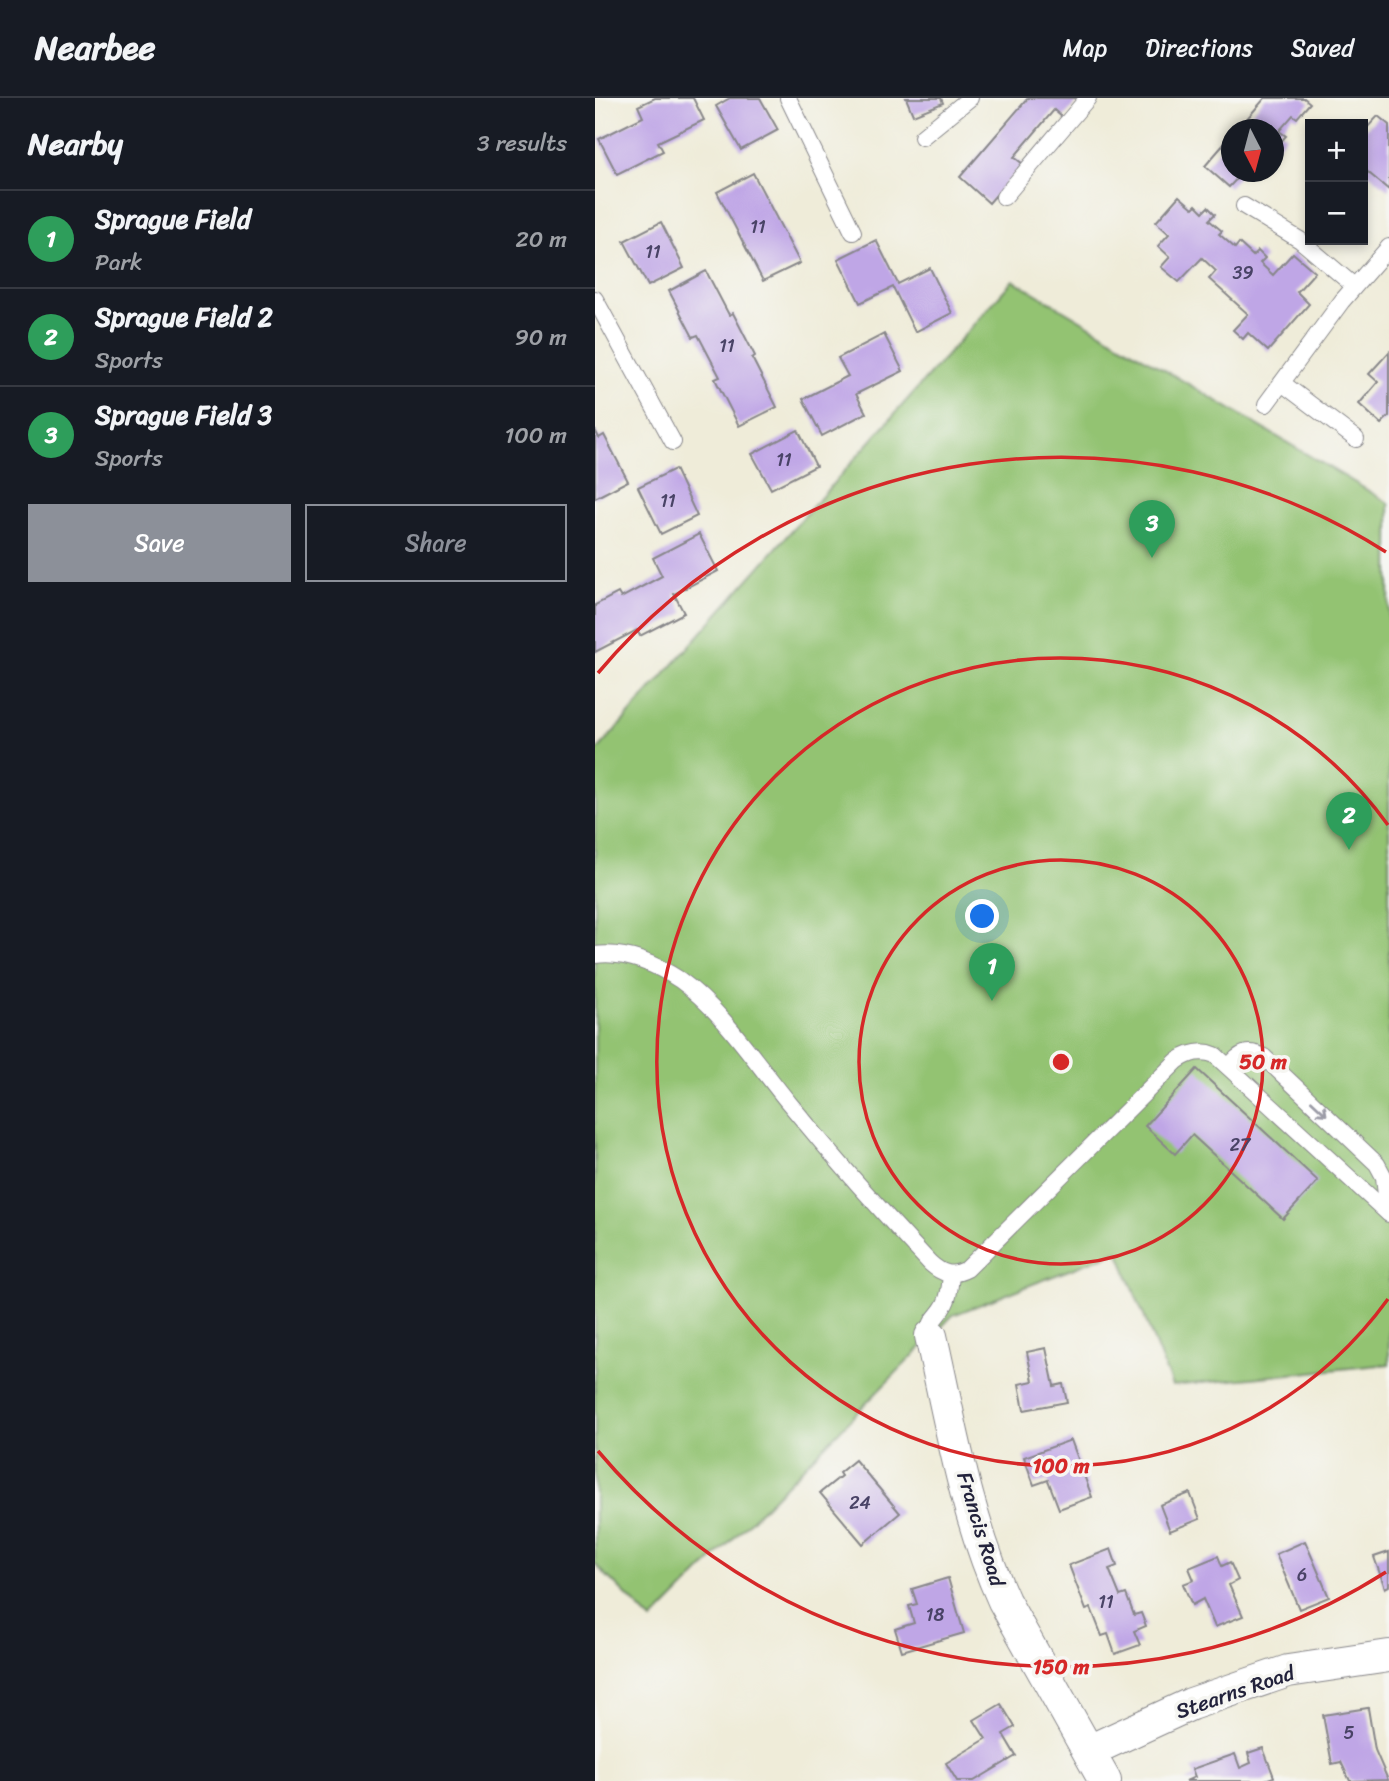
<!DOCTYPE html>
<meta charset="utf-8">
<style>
:root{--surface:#171b24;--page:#20242c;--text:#f1f3f6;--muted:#9ea1a6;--line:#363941;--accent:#8c9099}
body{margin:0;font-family:Sriracha,sans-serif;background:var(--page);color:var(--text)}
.controls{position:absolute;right:21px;top:21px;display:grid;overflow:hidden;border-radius:0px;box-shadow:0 4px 10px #0003}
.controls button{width:63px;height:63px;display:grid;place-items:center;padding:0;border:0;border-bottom:2px solid var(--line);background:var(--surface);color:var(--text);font:35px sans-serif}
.compass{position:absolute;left:626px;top:21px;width:63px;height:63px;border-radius:50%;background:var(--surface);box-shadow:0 4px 10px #0003;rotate:174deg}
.you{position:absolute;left:388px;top:819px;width:24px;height:24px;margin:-18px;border:5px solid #fff;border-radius:50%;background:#1a73e8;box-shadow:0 0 0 10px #1a73e833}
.badge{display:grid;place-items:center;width:46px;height:46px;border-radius:50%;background:var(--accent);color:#fff;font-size:23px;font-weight:700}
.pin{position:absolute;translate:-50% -58px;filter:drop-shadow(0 2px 4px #0008)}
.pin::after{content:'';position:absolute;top:37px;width:24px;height:21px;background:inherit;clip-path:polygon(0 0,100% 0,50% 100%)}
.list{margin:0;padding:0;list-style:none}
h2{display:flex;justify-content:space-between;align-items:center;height:91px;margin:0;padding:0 28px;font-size:30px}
h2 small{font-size:23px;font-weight:400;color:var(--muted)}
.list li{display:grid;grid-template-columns:46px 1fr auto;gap:21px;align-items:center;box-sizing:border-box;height:98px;padding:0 28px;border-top:2px solid var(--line)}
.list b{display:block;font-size:26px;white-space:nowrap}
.list p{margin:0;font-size:23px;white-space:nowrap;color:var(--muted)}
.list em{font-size:23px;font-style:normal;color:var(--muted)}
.actions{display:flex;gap:14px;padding:21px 28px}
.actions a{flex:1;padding:16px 0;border:2px solid var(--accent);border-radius:0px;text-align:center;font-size:24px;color:var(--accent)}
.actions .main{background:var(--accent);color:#fff}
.map{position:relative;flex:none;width:794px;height:1683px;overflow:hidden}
header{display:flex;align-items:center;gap:42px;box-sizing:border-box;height:98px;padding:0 35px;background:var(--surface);border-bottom:2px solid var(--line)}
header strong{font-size:33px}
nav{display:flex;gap:38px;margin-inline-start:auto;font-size:24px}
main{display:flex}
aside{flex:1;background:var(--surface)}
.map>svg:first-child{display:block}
</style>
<header>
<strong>Nearbee</strong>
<nav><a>Map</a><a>Directions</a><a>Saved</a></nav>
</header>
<main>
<aside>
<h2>Nearby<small>3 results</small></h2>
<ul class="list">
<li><span class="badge" style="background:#2e9e5b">1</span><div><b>Sprague Field</b><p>Park</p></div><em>20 m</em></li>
<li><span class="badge" style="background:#2e9e5b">2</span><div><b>Sprague Field 2</b><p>Sports</p></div><em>90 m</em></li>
<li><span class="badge" style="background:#2e9e5b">3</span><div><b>Sprague Field 3</b><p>Sports</p></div><em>100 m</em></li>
</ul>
<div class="actions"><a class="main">Save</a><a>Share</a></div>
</aside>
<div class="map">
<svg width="794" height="1683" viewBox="0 0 794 1683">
<rect width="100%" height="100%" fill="#f6f6f2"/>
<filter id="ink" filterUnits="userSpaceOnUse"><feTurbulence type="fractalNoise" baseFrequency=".0143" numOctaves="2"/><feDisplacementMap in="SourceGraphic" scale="14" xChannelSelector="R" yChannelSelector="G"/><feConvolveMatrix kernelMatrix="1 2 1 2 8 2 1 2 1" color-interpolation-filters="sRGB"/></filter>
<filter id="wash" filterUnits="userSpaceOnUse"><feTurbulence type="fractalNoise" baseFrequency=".00686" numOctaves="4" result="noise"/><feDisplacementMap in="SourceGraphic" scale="28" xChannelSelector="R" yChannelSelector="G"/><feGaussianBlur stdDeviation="1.57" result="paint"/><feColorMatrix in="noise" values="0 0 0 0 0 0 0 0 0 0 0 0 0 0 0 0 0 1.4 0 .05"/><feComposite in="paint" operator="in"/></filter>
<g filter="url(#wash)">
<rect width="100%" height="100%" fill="#efecd9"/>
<!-- green -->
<path fill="#93c372" stroke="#5a7256" stroke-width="2" d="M418,182L794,405V1266L577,1288L523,1153L358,1217L57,1523L0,1466V655Z"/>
<g id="blocks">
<!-- building -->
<g fill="#bfa6e6">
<path d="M60,0H98L109,22L63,44L68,53L22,76L4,41L48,19L43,8Z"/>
<path d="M135,0H165L183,32L146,52L121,8Z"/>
<path d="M311,0H346L348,5L318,17Z"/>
<path d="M433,0H485L468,20L459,12L419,59L428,66L394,105L365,79Z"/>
<path d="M670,0H709L715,5L702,20L698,17L684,33L691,38L681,49L678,47V32H642Z"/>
<path d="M783,18L794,27V92L768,70V34Z"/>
<path d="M636,38V74H648L634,89L610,68Z"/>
<path d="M158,75L205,165L168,183L122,94Z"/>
<path d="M584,98L598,110L601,107L608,114L613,109L620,116L614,122L627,133L624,136L640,150L644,145L658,158L663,153L670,160L665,165L678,177L698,155L720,174L702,194L714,206L673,253L653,235L648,241L638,232L653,216L614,181L621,173L607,160L584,184L566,169L575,159L563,148L574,136L561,124Z"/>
<path d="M66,124L89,170L53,188L29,143Z"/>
<path d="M281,142L303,186L335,170L357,215L320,234L298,189L265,205L243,161Z"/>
<path d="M111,173L134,217L138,215L160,258L157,260L182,309L144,328L120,281L125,279L103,237L98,239L74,193Z"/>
<path d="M289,236L308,273L261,296L271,315L227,338L208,301L253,278L243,260Z"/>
<path d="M794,254V318L786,326L764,306L783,284L774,276Z"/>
<path d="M0,332L4,340L9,337L33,383L0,400Z"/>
<path d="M203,332L221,368L176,391L157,356Z"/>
<path d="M80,371L102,418L66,436L43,389Z"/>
<path d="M104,436L123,473L79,496L89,515L45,538L42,532L0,554V507L23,495L26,500L67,478L58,460Z"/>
<path d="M602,971L723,1083L688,1121L597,1037L580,1056L550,1028Z"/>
<path d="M451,1250L459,1288L468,1286L472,1304L429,1312L424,1286L438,1283L432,1254Z"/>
<path d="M476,1342L497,1399L464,1411L453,1382L439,1387L429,1359Z"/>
<path d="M260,1362L305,1415L268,1446L225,1395L246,1378L244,1375Z"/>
<path d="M595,1395L605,1421L575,1433L565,1407Z"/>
<path d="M710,1443L734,1499L704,1511L681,1456Z"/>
<path d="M516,1451L522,1468L514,1471L525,1498L531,1496L539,1517L546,1515L551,1528L539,1533L545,1547L520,1556L513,1536L507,1538L496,1510L491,1512L474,1467Z"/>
<path d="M794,1454V1488L790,1490L779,1459Z"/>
<path d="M623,1458L627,1468L635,1464L643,1482L634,1487L648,1518L620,1529L608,1501L597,1507L588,1486L599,1482L594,1470Z"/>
<path d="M353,1480L369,1535L307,1553L300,1531L319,1525L314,1508L322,1506L317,1491Z"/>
<path d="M406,1606L420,1629L408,1636L421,1658L379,1683H362L351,1665L391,1641L379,1622Z"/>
<path d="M773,1610L780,1652L793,1682L755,1683L746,1664L737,1666L728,1617Z"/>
<path d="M668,1650L679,1679L667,1683H591L600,1679L597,1671L640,1656L645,1670L656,1665L653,1655Z"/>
</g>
</g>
</g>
<g filter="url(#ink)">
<use href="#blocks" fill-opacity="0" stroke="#88878a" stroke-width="2"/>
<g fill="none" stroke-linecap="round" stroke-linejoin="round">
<defs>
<g id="lane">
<path d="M193,0L258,134"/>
<path d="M327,39L375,0"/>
<path d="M409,99L493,0"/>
<path d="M649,108L705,142L759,188"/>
<path d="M0,201L78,344"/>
<path d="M687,285L761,341"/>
<path d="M671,306L747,203L794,149"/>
<path d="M0,857C31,853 59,865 85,882C127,912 161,965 194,1005C239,1060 286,1113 335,1165C347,1176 357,1179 372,1171L582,963C594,955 606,951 620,957L794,1116"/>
<path d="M634,969C644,955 653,951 669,959L782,1066L789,1079L793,1115"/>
<path d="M336,1238C333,1221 343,1220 350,1206C355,1197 355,1186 356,1176"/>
</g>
<g id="street">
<path d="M336,1238C356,1327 371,1420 409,1503L510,1683"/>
<path d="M494,1653L596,1606L693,1573L794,1558"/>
</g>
</defs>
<!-- lane casing -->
<use href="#lane" stroke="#88878a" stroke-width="18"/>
<!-- street casing -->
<use href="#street" stroke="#88878a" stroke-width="34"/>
<!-- lane -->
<use href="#lane" stroke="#fff" stroke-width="16"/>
<!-- street -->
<use href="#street" stroke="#fff" stroke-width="32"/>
</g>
<!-- one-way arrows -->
<defs><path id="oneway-shaft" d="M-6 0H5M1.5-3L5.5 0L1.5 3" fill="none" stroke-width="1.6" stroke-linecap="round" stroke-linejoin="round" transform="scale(1.75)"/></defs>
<use stroke="#9c9ca7" href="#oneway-shaft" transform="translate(724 1010) rotate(43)"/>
</g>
<!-- distance rings -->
<g fill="none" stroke="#d62828" stroke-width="3.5">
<circle cx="466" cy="964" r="202"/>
<path d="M793 1201A404 404 0 1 1 793 727"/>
<path d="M791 1474A605 605 0 0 1 3 1353M3 575A605 605 0 0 1 791 454"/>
</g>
<g text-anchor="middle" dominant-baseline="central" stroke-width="7" stroke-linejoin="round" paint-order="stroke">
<!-- number labels -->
<g font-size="18" fill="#494366">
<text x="163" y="129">11</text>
<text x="58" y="154">11</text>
<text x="648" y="175">39</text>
<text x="132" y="248">11</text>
<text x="189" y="362">11</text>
<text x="73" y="403">11</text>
<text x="645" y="1047">27</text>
<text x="265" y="1405">24</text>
<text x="707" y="1477">6</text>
<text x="511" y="1504">11</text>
<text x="340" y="1517">18</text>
<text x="754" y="1635">5</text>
</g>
<!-- street labels -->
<g font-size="21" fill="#22223b" stroke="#f6f6f2">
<text transform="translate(386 1431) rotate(73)">Francis Road</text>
<text transform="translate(640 1594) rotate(-19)">Stearns Road</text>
</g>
</g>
<circle cx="466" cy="964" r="10" fill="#d62828" stroke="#f6f6f2" stroke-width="3.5"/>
<g font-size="21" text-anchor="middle" font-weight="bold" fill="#d62828" stroke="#f6f6f2" stroke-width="7" stroke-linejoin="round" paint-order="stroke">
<text x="668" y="971">50 m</text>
<text x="466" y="1375">100 m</text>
<text x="466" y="1576">150 m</text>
</g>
</svg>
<div class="controls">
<button>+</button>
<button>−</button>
</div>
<svg class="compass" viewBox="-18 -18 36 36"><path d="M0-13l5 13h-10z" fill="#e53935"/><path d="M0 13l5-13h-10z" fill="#9ea1a6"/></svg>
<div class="you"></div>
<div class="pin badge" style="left:397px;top:903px;background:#2e9e5b">1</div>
<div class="pin badge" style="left:754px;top:752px;background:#2e9e5b">2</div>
<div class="pin badge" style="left:557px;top:460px;background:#2e9e5b">3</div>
</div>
</main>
